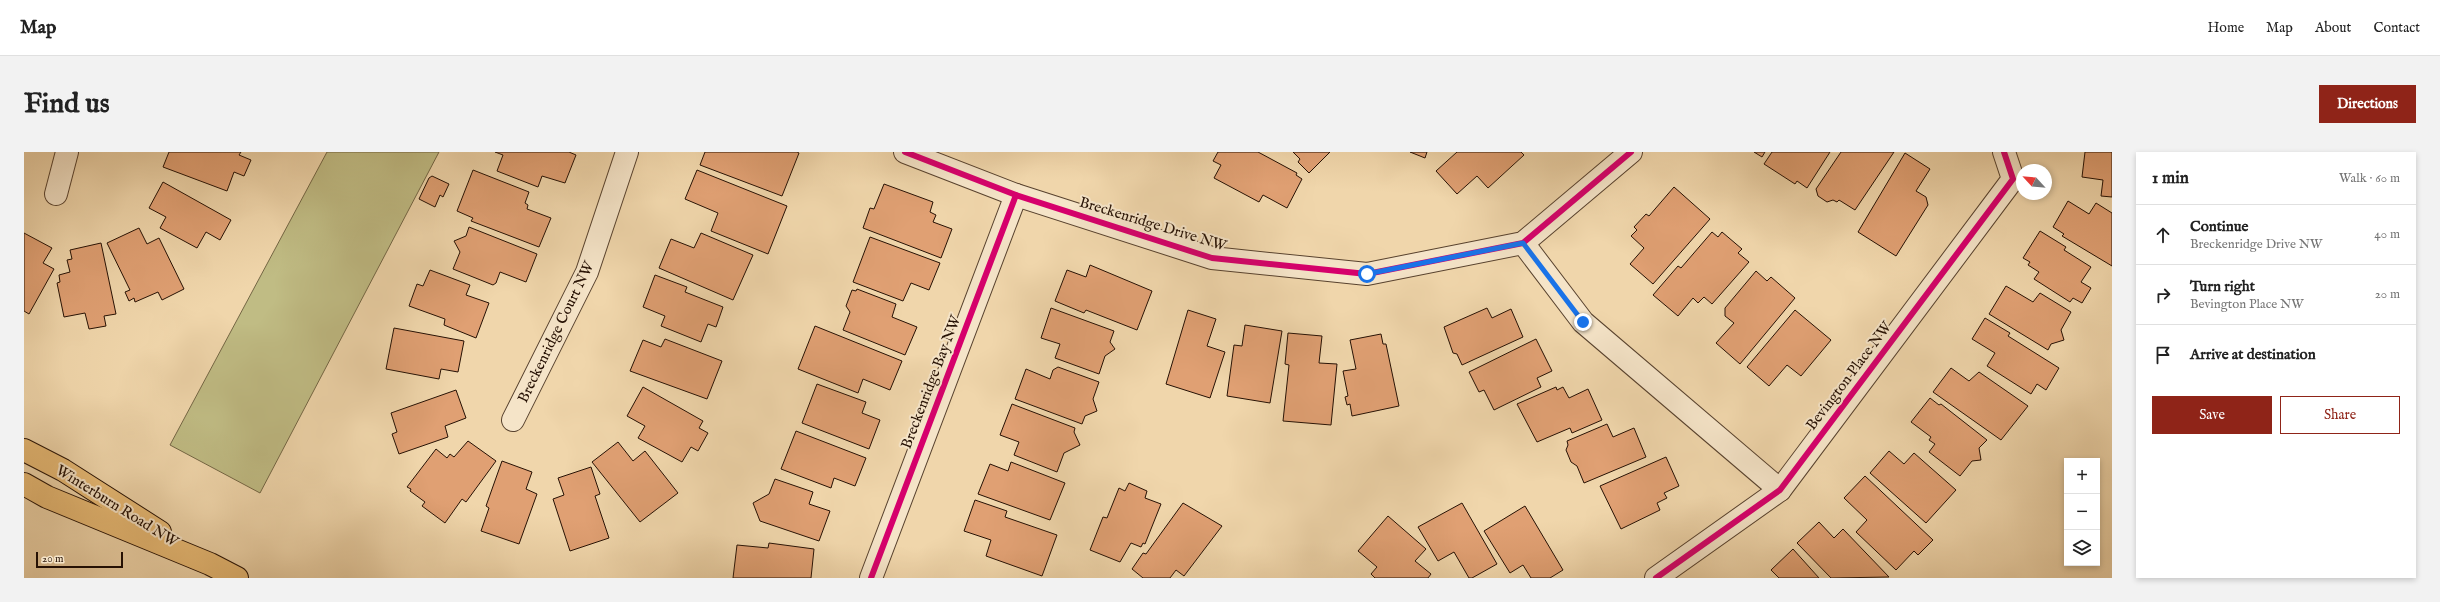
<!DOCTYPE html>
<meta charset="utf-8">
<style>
:root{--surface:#fff;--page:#f2f2f2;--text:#222;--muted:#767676;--line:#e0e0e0;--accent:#8f2418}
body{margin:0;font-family:"IM FELL English",serif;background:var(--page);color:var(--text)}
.controls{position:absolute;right:12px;bottom:12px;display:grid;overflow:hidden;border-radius:0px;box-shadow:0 2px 6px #0003}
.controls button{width:36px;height:36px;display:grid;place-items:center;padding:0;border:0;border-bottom:1px solid var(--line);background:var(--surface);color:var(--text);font:20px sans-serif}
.compass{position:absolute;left:1992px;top:12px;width:36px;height:36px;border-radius:50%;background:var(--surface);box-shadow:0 2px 6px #0003;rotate:296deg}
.scale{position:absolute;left:12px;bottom:10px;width:87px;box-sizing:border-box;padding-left:4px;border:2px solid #261104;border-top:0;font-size:11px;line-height:14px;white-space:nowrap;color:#261104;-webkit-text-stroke:3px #f5e4c8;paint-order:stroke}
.stop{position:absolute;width:12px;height:12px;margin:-9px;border:3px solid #1a73e8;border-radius:50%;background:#fff}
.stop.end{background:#1a73e8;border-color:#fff;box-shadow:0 1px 4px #0008}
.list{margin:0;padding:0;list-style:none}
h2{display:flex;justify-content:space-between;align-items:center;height:52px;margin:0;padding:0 16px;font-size:17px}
h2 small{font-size:13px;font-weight:400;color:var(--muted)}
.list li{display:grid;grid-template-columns:26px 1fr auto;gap:12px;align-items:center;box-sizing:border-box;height:60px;padding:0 16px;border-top:1px solid var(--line)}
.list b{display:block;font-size:15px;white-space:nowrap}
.list p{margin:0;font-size:13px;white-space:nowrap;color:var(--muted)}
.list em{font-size:13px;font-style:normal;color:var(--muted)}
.actions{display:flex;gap:8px;padding:12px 16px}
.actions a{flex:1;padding:9px 0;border:1px solid var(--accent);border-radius:0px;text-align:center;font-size:14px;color:var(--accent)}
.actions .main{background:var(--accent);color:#fff}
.icon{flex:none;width:22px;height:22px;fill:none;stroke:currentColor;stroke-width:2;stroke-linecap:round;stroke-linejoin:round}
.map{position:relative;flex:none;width:2088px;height:426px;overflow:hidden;border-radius:0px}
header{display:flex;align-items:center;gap:24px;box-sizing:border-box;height:56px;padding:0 20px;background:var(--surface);border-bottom:1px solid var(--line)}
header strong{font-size:19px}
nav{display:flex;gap:22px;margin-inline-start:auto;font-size:14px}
.intro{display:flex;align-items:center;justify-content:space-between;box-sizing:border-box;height:96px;padding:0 24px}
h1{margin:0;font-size:28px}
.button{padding:10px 18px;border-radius:0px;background:var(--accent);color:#fff;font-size:14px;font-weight:700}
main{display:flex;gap:24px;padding:0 24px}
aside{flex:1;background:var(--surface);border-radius:0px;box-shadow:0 2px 6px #0003}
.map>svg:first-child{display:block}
</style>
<header>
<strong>Map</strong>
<nav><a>Home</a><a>Map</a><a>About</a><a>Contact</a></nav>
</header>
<div class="intro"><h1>Find us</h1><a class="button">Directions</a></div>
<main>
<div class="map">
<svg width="2088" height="426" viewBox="0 0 2088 426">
<rect width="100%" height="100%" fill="#f0d6ab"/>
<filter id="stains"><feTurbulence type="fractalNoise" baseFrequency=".005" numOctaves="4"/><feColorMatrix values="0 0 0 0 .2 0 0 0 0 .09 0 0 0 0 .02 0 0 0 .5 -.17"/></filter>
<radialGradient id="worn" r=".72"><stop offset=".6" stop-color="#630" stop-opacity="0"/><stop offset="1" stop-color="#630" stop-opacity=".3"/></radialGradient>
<!-- green -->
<path fill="#c0bc84" stroke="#736644" d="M303,0H415L236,341L146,293Z"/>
<!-- building -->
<g fill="#e0a073" stroke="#261104">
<path d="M145,0H217L215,3L227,8L220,24L210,20L203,39L139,15Z"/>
<path d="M471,0H545L552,3L541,31L518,24L514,35L473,19L479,3Z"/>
<path d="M681,0H773L775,1L758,44L676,13Z"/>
<path d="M1194,0H1234L1273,21L1272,23L1278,27L1263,56L1239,43L1235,50L1190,26L1197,13L1189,9Z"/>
<path d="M1269,0H1306L1285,21L1274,10L1276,7Z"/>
<path d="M1386,0H1403L1401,6Z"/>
<path d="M1433,0H1497L1500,3L1464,36L1453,24L1433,42L1412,19Z"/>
<path d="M1730,0H1741L1738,5Z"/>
<path d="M1748,0H1806L1783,36L1773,29L1771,32L1740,12Z"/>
<path d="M1817,0H1870L1831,58L1815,48L1813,50L1809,48L1803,50L1794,44L1792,37Z"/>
<path d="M2061,0H2088V45L2077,44L2079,28L2058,25Z"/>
<path d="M1881,1L1906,17L1892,39L1902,45L1904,53L1872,104L1834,80Z"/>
<path d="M449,18L505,40L501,51L504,53L503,57L527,66L515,95L447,69L449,66L433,59Z"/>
<path d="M673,18L763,54L744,102L687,79L694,61L661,47Z"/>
<path d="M408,24L425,32L419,45L416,43L411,55L395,47L405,26Z"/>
<path d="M139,30L207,68L196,88L182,80L173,96L136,76L142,65L125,56Z"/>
<path d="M860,32L909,50L906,60L912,63L909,70L928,77L917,106L839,76L846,56L850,57Z"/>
<path d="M1650,35L1686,67L1629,132L1606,112L1620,96L1607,84L1613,78L1610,75L1622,62L1625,64Z"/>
<path d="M2044,49L2065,62L2072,51L2088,61V114L2038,84L2040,82L2029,75Z"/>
<path d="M445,75L513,102L502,130L476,120L472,131L469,133L429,117L436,100L430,89L442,84Z"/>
<path d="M115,76L123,92L135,86L160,137L138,148L134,140L111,150L110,146L105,149L101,140L106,138L83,91Z"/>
<path d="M2016,79L2042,95L2040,98L2067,115L2057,130L2067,136L2058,151L2049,146L2046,150L2010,127L2015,120L2004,113L2006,110L1999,106Z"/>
<path d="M1688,80L1694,85L1698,80L1718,97L1714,101L1725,110L1688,152L1680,145L1674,151L1669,146L1654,164L1629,143L1654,114L1657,116Z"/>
<path d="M0,81L28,96L19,111L30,117L5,162L0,159Z"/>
<path d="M677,81L729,103L709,148L635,116L647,87L670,96Z"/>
<path d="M846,85L916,111L905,138L887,131L879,149L829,130Z"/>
<path d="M77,91L92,162L80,164L82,174L65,177L61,161L40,165L33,131L36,130L35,123L46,120L43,108L48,107L46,98Z"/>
<path d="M1066,113L1128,139L1113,178L1062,158L1060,161L1031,149L1043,118L1062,125Z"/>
<path d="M406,118L446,133L442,143L465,151L452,186L420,173L421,167L385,154L393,132L399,134Z"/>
<path d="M1732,119L1743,129L1747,125L1771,146L1716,212L1692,191L1710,171L1701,164V156Z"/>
<path d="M631,123L663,135L661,140L699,155L692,175L684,172L677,190L637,174L641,164L619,155Z"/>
<path d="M1982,134L2009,150L2016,141L2047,160L2037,178L2040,188L2027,192L2024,198L1965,162Z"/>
<path d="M833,137L872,152L868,165L893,175L881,203L819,178L826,160L822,154L828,138L832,139Z"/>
<path d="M1027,156L1090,179L1086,190L1091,197L1081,204L1075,222L1031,206L1036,192L1017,186Z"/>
<path d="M1463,156L1468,166L1487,157L1499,185L1438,213L1433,202L1429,201L1420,175Z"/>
<path d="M1164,158L1192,167L1183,194L1201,200L1186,246L1142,232Z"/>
<path d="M1771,158L1807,188L1777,224L1763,213L1745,234L1723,215Z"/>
<path d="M1961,166L1986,181L1984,184L2035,216L2022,238L2013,232L2007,242L1963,214L1971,201L1948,187Z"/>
<path d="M1221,173L1258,179L1246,251L1203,244L1210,193L1218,194Z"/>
<path d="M791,174L878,209L866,238L839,227L834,241L774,217Z"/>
<path d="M370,176L440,189L434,220L417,217L415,227L362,217Z"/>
<path d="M1264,181L1298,184L1295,211L1313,212L1307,273L1259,269L1265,213L1261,212Z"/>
<path d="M1357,182L1359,192H1362L1375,254L1328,264L1326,252L1323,253L1321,245L1324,244L1319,219L1332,217L1326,188Z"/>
<path d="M641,187L698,209L683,247L606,219L619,188L637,195Z"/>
<path d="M1512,187L1528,219L1513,226L1517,235L1470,258L1460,238L1455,240L1445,220Z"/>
<path d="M1034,215L1075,230L1069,247L1073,259L1061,264L1058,272L991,247L1002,217L1026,227L1029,218Z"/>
<path d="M1927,216L1945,229L1955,220L2004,254L1977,288L1909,240Z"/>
<path d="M793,232L842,250L838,261L856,268L845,297L778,271Z"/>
<path d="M619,235L679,269L675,276L684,281L674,299L667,295L658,310L614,286L621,274L603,264Z"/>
<path d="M1532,235L1533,238L1539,235L1545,246L1564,237L1578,268L1548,281L1546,276L1513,290L1493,252Z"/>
<path d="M432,238L442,266L421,274L424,285L375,302L368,282L373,280L367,261Z"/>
<path d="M1906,246L1915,253L1917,252L1963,288L1955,296L1957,308L1948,309L1936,324L1905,300L1911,292L1905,288L1907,285L1887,270Z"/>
<path d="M988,252L1051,276L1050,280L1056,293L1040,301L1033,320L990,303L995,290L976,283Z"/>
<path d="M1583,272L1589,285L1610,276L1622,305L1560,331L1553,314L1547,310L1542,298L1544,293L1543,289Z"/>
<path d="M772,279L842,306L831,334L810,326L807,336L757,317Z"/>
<path d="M444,289L472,309L442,350L438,347L421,371L398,354L401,350L386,339L387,337L383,335L412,297L423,306L426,302L430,305Z"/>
<path d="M594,290L609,309L621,299L654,341L616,370L568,310Z"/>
<path d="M1865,299L1880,312L1890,301L1932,338L1902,371L1846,321Z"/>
<path d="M1642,305L1655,334L1640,341L1643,346L1633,351L1636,358L1597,377L1576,334Z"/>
<path d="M478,309L508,320L502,337L513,342L495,392L457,379L465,356L462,354Z"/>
<path d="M987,310L1041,331L1026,368L954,342L966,312L984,319Z"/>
<path d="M567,315L576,342L571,344L585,386L546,399L529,347L540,343L534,326Z"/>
<path d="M1841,324L1909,388L1894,403L1890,399L1872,418L1832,380L1843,368L1820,346Z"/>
<path d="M751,327L789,340L785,352L806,359L795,389L736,369L729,351L745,342Z"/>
<path d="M1105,331L1123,339L1121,346L1137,352L1121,392L1119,391L1117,395L1107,391L1096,410L1066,398L1079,365L1083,366L1095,336L1101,339Z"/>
<path d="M951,348L983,359L981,365L1033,383L1018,424L962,404L967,388L940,379Z"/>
<path d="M1159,351L1198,374L1160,424L1152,418L1146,426H1119L1108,417L1119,401L1122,402Z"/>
<path d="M1438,351L1473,412L1448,426H1445L1430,400L1414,409L1394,375Z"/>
<path d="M1501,354L1539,418L1526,426H1507L1499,413L1486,421L1460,379Z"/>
<path d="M1364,364L1402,397L1391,409L1407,422L1404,426H1351L1347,422L1353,415L1334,399Z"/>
<path d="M1795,370L1810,386L1819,377L1865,425L1807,426L1773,391Z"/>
<path d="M745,391L790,397L787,426H709L713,393L744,396Z"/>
<path d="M1769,397L1795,426H1755L1747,418Z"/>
</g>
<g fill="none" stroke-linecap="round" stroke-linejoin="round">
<defs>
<g id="minor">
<path d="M881,0L992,43L1188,106L1343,122L1499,91L1607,0"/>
<path d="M32,42L43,0"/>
<path d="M1499,91L1559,170L1756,338"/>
<path d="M489,268L563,120L603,0"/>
<path d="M847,426L992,43"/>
<path d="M1632,426L1756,338L1989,27L1980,0"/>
</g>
<g id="major">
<path d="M0,298L39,318L136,380"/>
<path d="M0,332L23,345L186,412L213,426"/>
</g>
</defs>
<!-- minor casing -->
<use href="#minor" stroke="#58422e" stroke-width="24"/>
<!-- major casing -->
<use href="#major" stroke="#261104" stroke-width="24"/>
<!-- minor -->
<use href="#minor" stroke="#f5e4c8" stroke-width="22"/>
<!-- major -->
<use href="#major" stroke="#e8bb76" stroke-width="22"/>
<defs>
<g id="cycleway">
<path d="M881,0L992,43L1188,106L1343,122L1499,91L1607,0"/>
<path d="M847,426L992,43"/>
<path d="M1632,426L1756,338L1989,27L1980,0"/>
</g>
</defs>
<!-- cycleway casing -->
<use href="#cycleway" stroke="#f5e4c8" stroke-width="8"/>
<!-- cycleway -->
<use href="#cycleway" stroke="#d6006c" stroke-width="6"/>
</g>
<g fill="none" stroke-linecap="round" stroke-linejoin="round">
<!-- route -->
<path stroke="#1a73e8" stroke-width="5" d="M1343,122L1499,91L1559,170"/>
</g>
<g text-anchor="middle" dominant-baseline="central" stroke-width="4" stroke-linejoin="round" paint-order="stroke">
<!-- street labels -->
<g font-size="15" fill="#261104" stroke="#f5e4c8">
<text transform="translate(1129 72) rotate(17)">Breckenridge Drive NW</text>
<text transform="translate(532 180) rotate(-64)">Breckenridge Court NW</text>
<text transform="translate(1825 224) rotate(-53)">Bevington Place NW</text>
<text transform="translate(907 230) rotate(-69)">Breckenridge Bay NW</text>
<text transform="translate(93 354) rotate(32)">Winterburn Road NW</text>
</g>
</g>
<rect width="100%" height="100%" filter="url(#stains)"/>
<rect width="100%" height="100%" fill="url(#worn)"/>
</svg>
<div class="controls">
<button>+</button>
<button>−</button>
<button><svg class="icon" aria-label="layers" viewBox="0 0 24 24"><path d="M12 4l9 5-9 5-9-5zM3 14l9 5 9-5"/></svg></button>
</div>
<svg class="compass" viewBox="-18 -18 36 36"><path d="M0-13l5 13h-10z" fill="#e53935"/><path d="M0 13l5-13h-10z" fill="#767676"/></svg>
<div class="scale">20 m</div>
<div class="stop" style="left:1343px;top:122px"></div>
<div class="stop end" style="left:1559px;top:170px"></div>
</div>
<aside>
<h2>1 min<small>Walk · 60 m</small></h2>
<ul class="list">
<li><svg class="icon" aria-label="ahead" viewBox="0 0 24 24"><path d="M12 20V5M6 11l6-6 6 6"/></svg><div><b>Continue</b><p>Breckenridge Drive NW</p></div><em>40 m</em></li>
<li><svg class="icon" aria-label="right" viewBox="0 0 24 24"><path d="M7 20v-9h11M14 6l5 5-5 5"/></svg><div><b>Turn right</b><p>Bevington Place NW</p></div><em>20 m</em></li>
<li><svg class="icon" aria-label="arrive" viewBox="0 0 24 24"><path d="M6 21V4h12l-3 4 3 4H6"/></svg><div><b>Arrive at destination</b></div></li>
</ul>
<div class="actions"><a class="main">Save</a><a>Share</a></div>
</aside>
</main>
